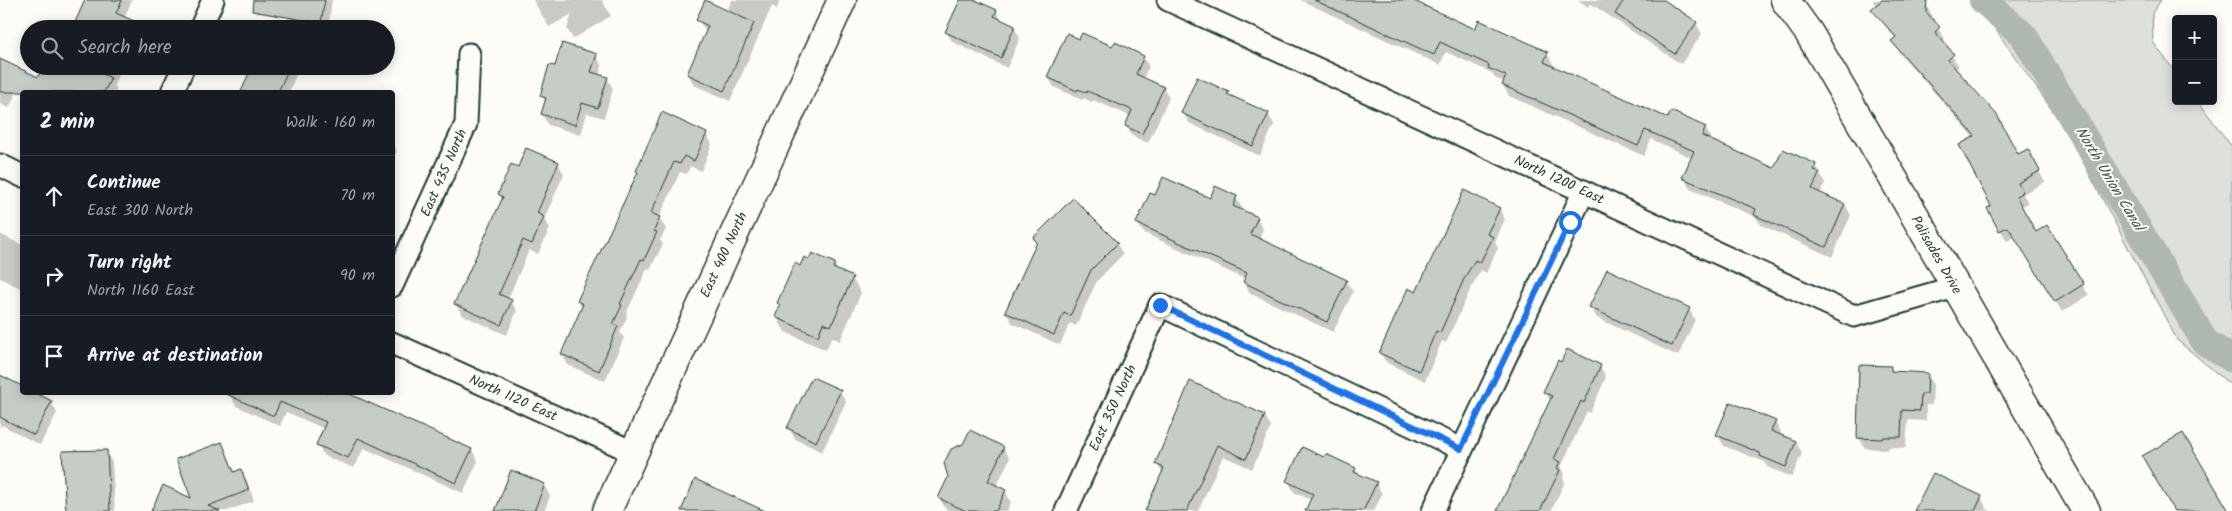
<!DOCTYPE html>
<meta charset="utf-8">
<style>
:root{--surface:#171b24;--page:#242831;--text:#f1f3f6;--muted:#9ea1a6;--line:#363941}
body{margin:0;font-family:Kalam,sans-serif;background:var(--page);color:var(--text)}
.controls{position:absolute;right:15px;top:15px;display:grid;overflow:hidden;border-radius:5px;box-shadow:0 2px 12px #0003}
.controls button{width:45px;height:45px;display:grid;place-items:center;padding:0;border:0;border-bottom:1px solid var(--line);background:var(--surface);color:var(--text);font:25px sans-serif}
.stop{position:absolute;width:15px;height:15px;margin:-11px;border:4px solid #1a73e8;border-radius:50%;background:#fff}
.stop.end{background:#1a73e8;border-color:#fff;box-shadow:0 1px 5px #0008}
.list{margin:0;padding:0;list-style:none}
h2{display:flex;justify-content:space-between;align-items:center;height:65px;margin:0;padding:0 20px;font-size:21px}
h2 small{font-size:16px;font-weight:400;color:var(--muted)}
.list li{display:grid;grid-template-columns:32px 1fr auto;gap:15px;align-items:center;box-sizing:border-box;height:80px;padding:0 20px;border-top:1px solid var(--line)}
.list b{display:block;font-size:19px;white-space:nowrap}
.list p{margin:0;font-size:16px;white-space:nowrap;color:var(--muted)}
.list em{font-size:16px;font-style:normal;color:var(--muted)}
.icon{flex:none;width:28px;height:28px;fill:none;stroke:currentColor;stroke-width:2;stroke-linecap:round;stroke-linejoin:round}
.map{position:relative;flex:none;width:2232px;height:511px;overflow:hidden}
.search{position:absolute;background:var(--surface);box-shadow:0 2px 12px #0003;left:20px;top:20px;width:375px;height:55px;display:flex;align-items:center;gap:12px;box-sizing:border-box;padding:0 18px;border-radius:28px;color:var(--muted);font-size:19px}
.panel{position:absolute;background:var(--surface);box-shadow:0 2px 12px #0003;left:20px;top:90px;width:375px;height:305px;border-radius:5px}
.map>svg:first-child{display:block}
</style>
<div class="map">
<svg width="2232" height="511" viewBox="0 0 2232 511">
<rect width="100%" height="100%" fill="#fdfcf7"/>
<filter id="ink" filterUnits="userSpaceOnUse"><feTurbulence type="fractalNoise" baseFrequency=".02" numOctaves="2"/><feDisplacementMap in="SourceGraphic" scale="10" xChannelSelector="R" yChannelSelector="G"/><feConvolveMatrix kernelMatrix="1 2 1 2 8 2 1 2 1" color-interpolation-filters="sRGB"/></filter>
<g filter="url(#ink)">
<!-- green -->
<path fill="#dde0db" stroke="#7e8e88" d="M1975,0H2161L2152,13L2153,42L2176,73V101H2198L2232,147V386L2177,340L2066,130Z"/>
<!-- shadow -->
<g fill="#0003" fill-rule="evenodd">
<path d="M86,0H132L124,18Z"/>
<path d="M292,0H332L328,29H287Z"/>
<path d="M533,0H602L611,16L573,39L567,29L572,14L549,27Z"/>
<path d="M732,0H780L777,9L772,6L730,101L694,85L688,74L707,32L698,20L727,10Z"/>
<path d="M961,0H972L996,11L1002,21L1014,27L1020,38L1007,68L953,42L946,32Z"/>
<path d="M1300,0H1409L1475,30L1547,53L1553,64L1552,67L1669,120L1705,128L1711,138L1710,141L1775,170L1816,165L1825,183L1820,194L1845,205L1851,215L1832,257L1761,225L1756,217L1690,189L1684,178L1692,158L1651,139L1644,156L1509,96L1503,85L1504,82L1495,78L1492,73L1446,52L1440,65ZM1491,68L1512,78L1511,80L1491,70Z"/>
<path d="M1578,0H1660L1696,23L1702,34L1681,64L1590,3L1588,7Z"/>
<path d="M1873,0H1922L1926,4L1932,16V20L1945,39L1942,42L1959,66L1955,69L2018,156L2033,161L2045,182L2023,194L2028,203L2021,207L2035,233L2082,285L2089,295L2062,312L2015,237L2007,241L1989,209L1993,206L1974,138L1899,52L1893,41L1896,39L1873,9L1876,6Z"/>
<path d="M1080,41L1143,57L1149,67L1143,78L1163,87L1169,98L1148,143L1132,136L1126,126L1130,116L1093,100L1092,102L1084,98L1082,100L1054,87L1048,77Z"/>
<path d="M596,55L602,66L599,76L607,78L613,89L604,118L587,113L581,135L548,125L542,114L546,103L541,95L556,68Z"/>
<path d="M0,60L23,79L9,108L0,104Z"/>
<path d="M45,66H122L114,85L117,90L115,92H32Z"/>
<path d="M254,66H300L289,92H242Z"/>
<path d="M1228,93L1230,97L1268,114L1274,124L1260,156L1189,123L1183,113Z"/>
<path d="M706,134L712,144L701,171L690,166L687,174L680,172L659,218L666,229L660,240L663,244L650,270L647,269L626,314L627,317L620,332L624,338L605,381L568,365L562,354L582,308L579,301L639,174L637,171Z"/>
<path d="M392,142L397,151L392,161Z"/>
<path d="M558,163L564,174L544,219L550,228L538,254L529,250L508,299L511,301L517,311L507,335L462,315L456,304L503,201L499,194L518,169Z"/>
<path d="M1155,197L1210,200L1236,197L1242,208L1241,211L1257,218L1263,229L1259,239L1346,281L1353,292L1333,332L1250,293L1244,282L1245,279L1144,233L1137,223Z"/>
<path d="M1499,209L1505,219L1495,242L1498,248L1486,273L1481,270L1470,290L1446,343L1442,341L1425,381L1387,363L1380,353L1416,293Z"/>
<path d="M0,234L22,245V289L0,278Z"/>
<path d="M1117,244L1123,254L1097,281L1076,326L1070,323L1060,345L1012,323L1006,312Z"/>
<path d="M834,264L839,272L852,278L861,293L840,341L832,337L826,350L785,332L776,316L781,307L778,303L801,267Z"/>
<path d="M1590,307L1689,309L1695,320L1678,356L1597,318Z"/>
<path d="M1600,366L1606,377L1590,413L1587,411L1561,467L1565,474L1563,478L1565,482L1551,511H1498L1551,402L1545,392Z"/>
<path d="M1890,367L1893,373L1927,374L1933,385L1932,405H1926V421L1908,420L1906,448L1889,447L1888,450L1865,448L1859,438Z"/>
<path d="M0,376L22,388V392L51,402L57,413L40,445L2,425L0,428Z"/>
<path d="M1191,382L1265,416L1271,427L1252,469L1223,456L1198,511H1147L1163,474L1157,464Z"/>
<path d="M840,391L846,402L822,452L795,439L789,428Z"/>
<path d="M340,392L472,450L478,461L463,493L364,448L354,468L324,456L318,445L325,429L286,412L280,426L236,406L230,395Z"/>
<path d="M1775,422L1781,432L1780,436L1796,442L1802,453L1792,477L1767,467L1765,462L1724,446L1718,435Z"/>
<path d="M222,443L235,473L241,471L247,481L254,501L227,511H152L193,500Z"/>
<path d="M1003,448L1010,458L996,487L1005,491L1011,502L1007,511H951L946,509L939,498L949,477Z"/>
<path d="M106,452L112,462L115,511H67Z"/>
<path d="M1325,459L1355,469L1359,475L1376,483L1382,494L1374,511H1309L1311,500L1294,492L1288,481Z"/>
<path d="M544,485L550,496L544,511H496Z"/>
<path d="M1981,497L1987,509L1991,511H1916Z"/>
</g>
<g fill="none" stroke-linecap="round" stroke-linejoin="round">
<!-- canal -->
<path stroke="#aeb8b1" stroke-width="28" d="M1983,0L2024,36L2205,342L2232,359"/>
</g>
<!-- building -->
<g fill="#c6cdc7" stroke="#1f3d34">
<path d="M85,0H122L116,13L152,29H72Z"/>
<path d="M253,0H325L321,23L252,11Z"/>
<path d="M705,0L754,23L724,91L687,74L708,26L696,20Z"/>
<path d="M960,0H975L997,10L994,16L1015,26L1001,58L945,32Z"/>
<path d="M1314,0H1412L1475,29L1479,20L1548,52L1544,62L1668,118L1671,111L1706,127L1702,136L1774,168L1783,149L1816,164L1814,170L1820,172L1812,189L1845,204L1826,247L1754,215L1756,209L1682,178L1694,151L1645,130L1638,146L1502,85L1506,76L1488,68L1489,65L1440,42L1434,55Z"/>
<path d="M1624,0H1664L1697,22L1675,54L1615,14Z"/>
<path d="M1882,0H1927L1926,12L1940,27L1935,32L1954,54L1948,60L1997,115L2018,154L2028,149L2040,171L2018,183L2023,192L2016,196L2036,232L2047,225L2084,284L2055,302L2008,227L1999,231L1987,208L1991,206L1959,145L1975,136L1891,41L1896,37L1871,9Z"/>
<path d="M1067,33L1079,39L1082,33L1112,46L1115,42L1144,56L1136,74L1164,87L1142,134L1125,126L1132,110L1087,91V93L1078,89L1077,91L1047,77Z"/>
<path d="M562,43L597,54L591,72L608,77L598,108L582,103L575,125L541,114L546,98L540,96L549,65L555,66Z"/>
<path d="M0,59L38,77L44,66H86L111,78L104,92H0Z"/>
<path d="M252,66H290L278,92H241Z"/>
<path d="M1197,77L1229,92L1227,94L1269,113L1253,146L1181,113Z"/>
<path d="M662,112L707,133L694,161L684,156L680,164L674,162L651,213L660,217L654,231L657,232L644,260L641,259L620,304L622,305L613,324L618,326L599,371L561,354L583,304L577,301L638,172L636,171Z"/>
<path d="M526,148L559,162L537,213L544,217L532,244L523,240L499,294L512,300L501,325L454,304L503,197L498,194L511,164L518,167Z"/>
<path d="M1163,177L1210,198L1215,186L1237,196L1233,206L1258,217L1250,234L1347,280L1327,322L1243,282L1247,273L1136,223L1150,193L1155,195Z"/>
<path d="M1464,190L1500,208L1487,234L1493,237L1480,263L1475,260L1464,279L1440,333L1436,331L1419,371L1379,353L1408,288L1416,292Z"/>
<path d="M1073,198L1118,243L1091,270L1070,316L1064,313L1054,335L1005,312L1037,242L1033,238Z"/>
<path d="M812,253L835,263L833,268L853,277L831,326L823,323L818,336L775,317L780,305L777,303L795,263L800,266L804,257L809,259Z"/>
<path d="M1607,269L1690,308L1672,346L1589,307Z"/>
<path d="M1567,349L1601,365L1584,403L1581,401L1554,459L1560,462L1557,468L1560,470L1540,511H1497L1552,396L1543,392L1558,360L1561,362Z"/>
<path d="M1859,365L1891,366V371L1928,373L1927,394H1921L1920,411L1902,410L1901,437H1883L1882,439L1857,438Z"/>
<path d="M0,375L22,386V392H34L52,401L34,435L0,417Z"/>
<path d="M812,377L841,390L816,442L787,428Z"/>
<path d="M1190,381L1265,415L1246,459L1217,445L1187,511H1145L1164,468L1155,464Z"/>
<path d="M222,392H345L472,449L456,483L358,438L348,458L316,445L326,422L280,402L274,416Z"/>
<path d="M1730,402L1776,421L1771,431L1796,441L1786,467L1760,456V453L1716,435Z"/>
<path d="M970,430L1004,447L988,481L1006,490L996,511H966L938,498L948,477L944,463L951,449L963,444Z"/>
<path d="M2183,433L2229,511H2174L2142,456Z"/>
<path d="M222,442L234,472L241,469L249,490L208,506L220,511H151L163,485L191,498L176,459Z"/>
<path d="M1302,447L1324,457L1326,454L1356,468L1354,472L1377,482L1363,511H1305L1313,494L1286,481Z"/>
<path d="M107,450L110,511H66L62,451Z"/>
<path d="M511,470L545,484L534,511H495Z"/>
<path d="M1933,473L1982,496L1975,511H1914Z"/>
<path d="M695,479L765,511H681Z"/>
</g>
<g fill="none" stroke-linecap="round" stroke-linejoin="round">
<defs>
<g id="street">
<path d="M1168,0L1854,316L1955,287"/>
<path d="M200,29L213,0"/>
<path d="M172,92L184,66"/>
<path d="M0,165L22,176"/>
<path d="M392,286L466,124L469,54"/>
<path d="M392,343L633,452"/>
<path d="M1066,511L1160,305L1461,449"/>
<path d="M1433,511L1584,191"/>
</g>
<g id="secondary">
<path d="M1785,0L1809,33L2086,511"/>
<path d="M607,511L842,0"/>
</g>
</defs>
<!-- street casing -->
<use href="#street" stroke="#1f3d34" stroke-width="25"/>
<!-- secondary casing -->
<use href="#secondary" stroke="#1f3d34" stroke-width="31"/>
<!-- street -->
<use href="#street" stroke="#fdfcf7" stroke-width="21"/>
<!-- secondary -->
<use href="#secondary" stroke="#fdfcf7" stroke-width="28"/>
</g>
</g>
<g fill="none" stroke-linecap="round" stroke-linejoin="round" filter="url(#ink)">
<!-- route -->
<path stroke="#1a73e8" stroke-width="6" d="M1160,305L1461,449L1570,222"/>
</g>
<g text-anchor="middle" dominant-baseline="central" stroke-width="4" stroke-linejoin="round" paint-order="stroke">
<!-- street labels -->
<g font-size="14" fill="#1f3d34" stroke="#fdfcf7">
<text transform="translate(444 173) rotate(-66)">East 435 North</text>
<text transform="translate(1559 180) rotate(25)">North 1200 East</text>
<text transform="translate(724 255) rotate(-65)">East 400 North</text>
<text transform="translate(1936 255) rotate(60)">Palisades Drive</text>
<text transform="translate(513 398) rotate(24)">North 1120 East</text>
<text transform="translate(1113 408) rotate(-65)">East 350 North</text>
</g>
<!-- water labels -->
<g font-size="15" font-style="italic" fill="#435c53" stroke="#fdfcf7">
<text transform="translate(2109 179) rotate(59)">North Union Canal</text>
</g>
</g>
</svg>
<div class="controls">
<button>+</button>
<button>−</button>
</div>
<div class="stop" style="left:1570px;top:222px"></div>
<div class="stop end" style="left:1160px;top:305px"></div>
<div class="search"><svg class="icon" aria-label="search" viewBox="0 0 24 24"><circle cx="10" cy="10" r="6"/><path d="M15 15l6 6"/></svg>Search here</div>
<section class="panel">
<h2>2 min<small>Walk · 160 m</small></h2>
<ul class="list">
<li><svg class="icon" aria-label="ahead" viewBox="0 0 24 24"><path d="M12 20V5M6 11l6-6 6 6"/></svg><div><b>Continue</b><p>East 300 North</p></div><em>70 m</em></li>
<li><svg class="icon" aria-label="right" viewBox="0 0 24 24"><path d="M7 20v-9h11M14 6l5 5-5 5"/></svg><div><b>Turn right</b><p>North 1160 East</p></div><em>90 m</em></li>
<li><svg class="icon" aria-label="arrive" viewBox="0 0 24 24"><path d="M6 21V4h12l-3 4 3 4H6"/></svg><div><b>Arrive at destination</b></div></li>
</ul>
</section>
</div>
